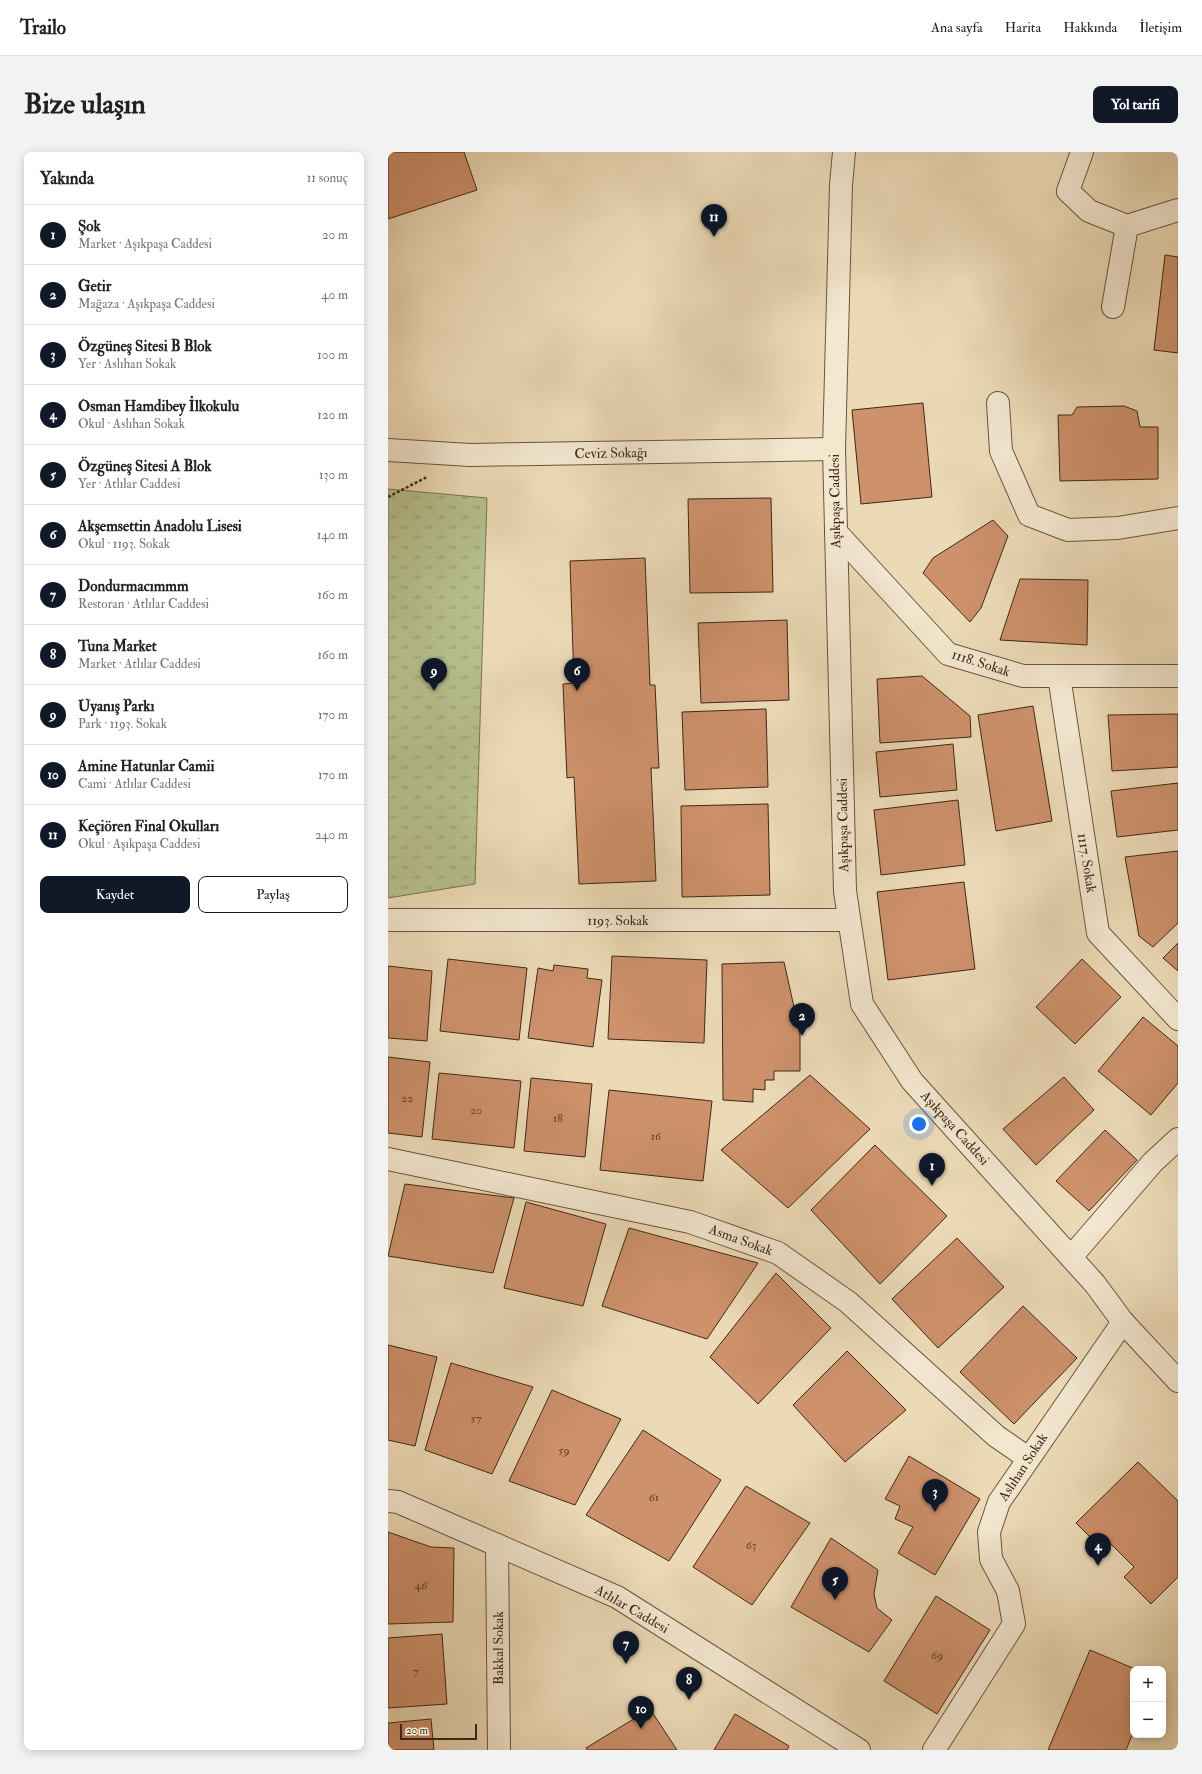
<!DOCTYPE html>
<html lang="tr">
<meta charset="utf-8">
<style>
:root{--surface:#fff;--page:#f2f2f2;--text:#202124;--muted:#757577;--line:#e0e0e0;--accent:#111827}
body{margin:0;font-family:"IM FELL Double Pica",serif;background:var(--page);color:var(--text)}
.controls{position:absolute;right:12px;bottom:12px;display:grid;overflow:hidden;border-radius:8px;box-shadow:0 2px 10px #0003}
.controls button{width:36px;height:36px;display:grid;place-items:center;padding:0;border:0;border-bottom:1px solid var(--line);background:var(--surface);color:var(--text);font:20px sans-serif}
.scale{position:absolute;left:12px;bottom:10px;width:77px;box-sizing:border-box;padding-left:4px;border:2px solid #3f2817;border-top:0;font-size:11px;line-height:14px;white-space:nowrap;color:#3f2817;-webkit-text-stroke:3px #f3e7d0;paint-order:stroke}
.you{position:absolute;left:531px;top:972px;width:14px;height:14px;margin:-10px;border:3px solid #fff;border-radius:50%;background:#1a73e8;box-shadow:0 0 0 6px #1a73e833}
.badge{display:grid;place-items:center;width:26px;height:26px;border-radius:50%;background:var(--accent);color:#fff;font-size:13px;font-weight:700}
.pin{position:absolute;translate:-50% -33px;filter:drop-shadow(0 1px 2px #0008)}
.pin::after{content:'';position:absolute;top:21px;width:14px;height:12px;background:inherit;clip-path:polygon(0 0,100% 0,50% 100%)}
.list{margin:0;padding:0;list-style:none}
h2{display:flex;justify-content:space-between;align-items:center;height:52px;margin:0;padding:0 16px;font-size:17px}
h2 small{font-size:13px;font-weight:400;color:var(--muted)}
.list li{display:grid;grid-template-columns:26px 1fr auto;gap:12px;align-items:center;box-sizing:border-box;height:60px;padding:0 16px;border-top:1px solid var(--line)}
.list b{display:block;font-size:15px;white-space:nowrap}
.list p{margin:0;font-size:13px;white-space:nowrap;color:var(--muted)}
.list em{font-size:13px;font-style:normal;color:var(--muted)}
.actions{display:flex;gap:8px;padding:12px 16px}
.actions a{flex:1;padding:9px 0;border:1px solid var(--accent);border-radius:8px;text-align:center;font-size:14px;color:var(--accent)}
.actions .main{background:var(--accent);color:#fff}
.map{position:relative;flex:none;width:790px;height:1598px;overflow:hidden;border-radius:8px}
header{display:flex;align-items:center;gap:24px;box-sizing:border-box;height:56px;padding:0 20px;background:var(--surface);border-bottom:1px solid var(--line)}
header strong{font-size:19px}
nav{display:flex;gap:22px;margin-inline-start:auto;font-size:14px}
.intro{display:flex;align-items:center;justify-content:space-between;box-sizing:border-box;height:96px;padding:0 24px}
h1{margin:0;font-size:28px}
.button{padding:10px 18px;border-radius:8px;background:var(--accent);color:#fff;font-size:14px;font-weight:700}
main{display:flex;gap:24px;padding:0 24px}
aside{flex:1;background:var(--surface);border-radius:8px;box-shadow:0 2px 10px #0003}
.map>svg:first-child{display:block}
</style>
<header>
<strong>Trailo</strong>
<nav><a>Ana sayfa</a><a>Harita</a><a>Hakkında</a><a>İletişim</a></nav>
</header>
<div class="intro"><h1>Bize ulaşın</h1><a class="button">Yol tarifi</a></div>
<main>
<aside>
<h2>Yakında<small>11 sonuç</small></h2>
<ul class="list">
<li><span class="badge">1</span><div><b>Şok</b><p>Market · Aşıkpaşa Caddesi</p></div><em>20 m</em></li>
<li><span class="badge">2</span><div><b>Getir</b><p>Mağaza · Aşıkpaşa Caddesi</p></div><em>40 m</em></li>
<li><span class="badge">3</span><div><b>Özgüneş Sitesi B Blok</b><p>Yer · Aslıhan Sokak</p></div><em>100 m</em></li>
<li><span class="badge">4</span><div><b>Osman Hamdibey İlkokulu</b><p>Okul · Aslıhan Sokak</p></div><em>120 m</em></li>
<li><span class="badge">5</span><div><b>Özgüneş Sitesi A Blok</b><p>Yer · Atlılar Caddesi</p></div><em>130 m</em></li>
<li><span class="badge">6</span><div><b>Akşemsettin Anadolu Lisesi</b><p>Okul · 1193. Sokak</p></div><em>140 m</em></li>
<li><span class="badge">7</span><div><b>Dondurmacımmm</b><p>Restoran · Atlılar Caddesi</p></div><em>160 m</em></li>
<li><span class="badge">8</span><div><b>Tuna Market</b><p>Market · Atlılar Caddesi</p></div><em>160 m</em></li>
<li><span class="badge">9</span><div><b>Uyanış Parkı</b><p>Park · 1193. Sokak</p></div><em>170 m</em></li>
<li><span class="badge">10</span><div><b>Amine Hatunlar Camii</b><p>Cami · Atlılar Caddesi</p></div><em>170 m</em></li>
<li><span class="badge">11</span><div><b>Keçiören Final Okulları</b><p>Okul · Aşıkpaşa Caddesi</p></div><em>240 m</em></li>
</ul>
<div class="actions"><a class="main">Kaydet</a><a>Paylaş</a></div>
</aside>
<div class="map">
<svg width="790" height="1598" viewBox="0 0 790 1598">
<defs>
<pattern id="park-tufts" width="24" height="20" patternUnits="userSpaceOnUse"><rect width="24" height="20" fill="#b7c08f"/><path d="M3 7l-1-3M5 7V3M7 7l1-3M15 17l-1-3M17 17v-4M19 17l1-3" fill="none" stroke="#969c74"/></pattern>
</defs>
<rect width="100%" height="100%" fill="#ecdab7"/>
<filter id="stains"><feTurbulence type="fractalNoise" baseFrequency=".005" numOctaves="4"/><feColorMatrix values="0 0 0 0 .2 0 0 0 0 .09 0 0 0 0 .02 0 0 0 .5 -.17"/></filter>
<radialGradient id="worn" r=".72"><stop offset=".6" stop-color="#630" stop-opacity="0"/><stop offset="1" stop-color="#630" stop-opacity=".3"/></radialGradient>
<!-- park -->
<path fill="url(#park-tufts)" stroke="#7b7453" d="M0,337L99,346L87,732L0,746Z"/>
<!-- building -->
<g fill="#cd916b" stroke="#3f2817">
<path d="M0,0H76L89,38L0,67Z"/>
<path d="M777,103L790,105V201L766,198Z"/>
<path d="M535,251L544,345L473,352L464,258Z"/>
<path d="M736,254L749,259L752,275H770V327L672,329L670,263H684L689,255Z"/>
<path d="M383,346L385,440L302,441L300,347Z"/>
<path d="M605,368L620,384L593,456L582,470L535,421L545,406Z"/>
<path d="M257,406L262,533H267L271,616H263L268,729L191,732L186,625L179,626L175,532L186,531L182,409Z"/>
<path d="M632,427L700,428L699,493L612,488Z"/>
<path d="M399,468L401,548L313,551L310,471Z"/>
<path d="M534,524L582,564L583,585L492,591L489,527Z"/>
<path d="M645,554L664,669L608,679L590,563Z"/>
<path d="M378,557L380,635L297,638L294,560Z"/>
<path d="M790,562V615L724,619L720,563Z"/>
<path d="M565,592L569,638L492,645L488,600Z"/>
<path d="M790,631V678L729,685L723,639Z"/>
<path d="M570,648L577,713L493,723L486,658Z"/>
<path d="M380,652L382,743L294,745L293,654Z"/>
<path d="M790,699V771L765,795L751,784L737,705Z"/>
<path d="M576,730L587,817L500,828L489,740Z"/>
<path d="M790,791V819L775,806Z"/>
<path d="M224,804L319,808L316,891L220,887Z"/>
<path d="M60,807L139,816L131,888L52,879Z"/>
<path d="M694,807L733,845L687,892L648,855Z"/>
<path d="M396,810L412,882V919H386V928H377V938L365,937V950L335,948L334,812Z"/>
<path d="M166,813L200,817L199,826L214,828L205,895L140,886L150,816L165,819Z"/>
<path d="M0,814L44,819L39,889L0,886Z"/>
<path d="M755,865L790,894V931L763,963L710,919Z"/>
<path d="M0,905L42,910L34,985L0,981Z"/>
<path d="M51,921L133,929L126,996L44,987Z"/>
<path d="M422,923L482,977L400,1056L333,998Z"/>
<path d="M676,925L706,958L648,1013L615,977Z"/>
<path d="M143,926L204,932L197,1005L136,999Z"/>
<path d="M221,938L324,949L315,1029L212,1018Z"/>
<path d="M717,978L749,1008L701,1059L668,1029Z"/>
<path d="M487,993L559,1064L492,1132L423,1058Z"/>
<path d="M17,1032L126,1046L105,1121L0,1104Z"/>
<path d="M138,1050L218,1072L195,1154L116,1136Z"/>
<path d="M241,1076L370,1111L319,1187L214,1154Z"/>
<path d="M569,1086L616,1135L550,1196L504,1147Z"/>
<path d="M388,1121L443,1176L370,1252L322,1205Z"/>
<path d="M635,1154L689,1206L626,1272L572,1220Z"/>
<path d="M0,1193L49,1205L27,1294L0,1288Z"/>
<path d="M459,1199L518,1258L457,1310L405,1253Z"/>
<path d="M63,1211L145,1235L104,1322L37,1298Z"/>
<path d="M164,1238L233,1267L187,1353L121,1329Z"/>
<path d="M255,1278L333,1328L281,1409L198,1363Z"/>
<path d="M521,1304L592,1347L547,1423L510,1401L525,1375L507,1367L512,1354L497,1347Z"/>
<path d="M750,1310L790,1349V1425L763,1452L736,1425L746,1415L721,1390L714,1397L688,1371Z"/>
<path d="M358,1334L422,1371L364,1453L305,1415Z"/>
<path d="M0,1380L43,1395L66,1396L65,1470L0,1472Z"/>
<path d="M443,1386L490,1418L486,1442L489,1456L504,1468L481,1500L403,1455Z"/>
<path d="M548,1444L602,1478L549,1562L496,1529Z"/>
<path d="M54,1482L59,1552L0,1556V1486Z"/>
<path d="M702,1498L747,1517H745V1581L738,1598H660Z"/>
<path d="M262,1557L289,1598H199L198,1596Z"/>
<path d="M347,1562L401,1594L399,1598H326Z"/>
<path d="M43,1567L46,1598H0V1571Z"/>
</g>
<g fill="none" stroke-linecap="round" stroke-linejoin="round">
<defs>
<g id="minor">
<path d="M456,0L453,33L446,297L457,739L474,852L524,929L707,1132L735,1170L790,1229"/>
<path d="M694,0L680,39L701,59L739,74"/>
<path d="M725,155L739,74L790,58"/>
<path d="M610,251L613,299L641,363L680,378L730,376L790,366"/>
<path d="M0,298L82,303L446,297"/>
<path d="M448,380L560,502L635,524H790"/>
<path d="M671,524L710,781L790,867"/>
<path d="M0,768H461"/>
<path d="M0,1007L302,1070L390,1101L460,1150L608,1284L640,1306"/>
<path d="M683,1105L765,1010L790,987"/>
<path d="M0,1349L10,1350L229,1445L471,1598"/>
<path d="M109,1393L111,1598"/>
<path d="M546,1598L626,1472L620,1439L603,1407L601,1380L611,1350L735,1170"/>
</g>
</defs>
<!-- minor casing -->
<use href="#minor" stroke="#6a543f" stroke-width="24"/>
<!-- path -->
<path stroke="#3f2817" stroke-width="2.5" stroke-dasharray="3 2" stroke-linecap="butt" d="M0,345L39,325"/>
<!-- minor -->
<use href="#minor" stroke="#f3e7d0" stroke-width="22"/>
</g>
<g text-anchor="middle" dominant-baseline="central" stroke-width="3" stroke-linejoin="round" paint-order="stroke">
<!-- number labels -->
<g font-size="12" fill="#62422c">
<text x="19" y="946">22</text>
<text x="88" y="958">20</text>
<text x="170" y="966">18</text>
<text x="268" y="984">16</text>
<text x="88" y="1266">57</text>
<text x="176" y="1298">59</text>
<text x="266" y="1345">61</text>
<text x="363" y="1393">63</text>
<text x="33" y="1433">46</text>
<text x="549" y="1503">69</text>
<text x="28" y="1519">7</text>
</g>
<!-- street labels -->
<g font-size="14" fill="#3f2817" stroke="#f3e7d0">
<text transform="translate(223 301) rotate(-1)">Ceviz Sokağı</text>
<text transform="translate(447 349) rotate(-91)">Aşıkpaşa Caddesi</text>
<text transform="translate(593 511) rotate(18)">1118. Sokak</text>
<text transform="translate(455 673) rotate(-91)">Aşıkpaşa Caddesi</text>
<text transform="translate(699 711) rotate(81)">1117. Sokak</text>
<text x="230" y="768">1193. Sokak</text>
<text transform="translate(567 976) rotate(48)">Aşıkpaşa Caddesi</text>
<text transform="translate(353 1088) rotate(20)">Asma Sokak</text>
<text transform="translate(635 1315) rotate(-57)">Aslıhan Sokak</text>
<text transform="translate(244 1457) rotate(30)">Atlılar Caddesi</text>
<text transform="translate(110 1496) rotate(-90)">Bakkal Sokak</text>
</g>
</g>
<rect width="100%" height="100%" filter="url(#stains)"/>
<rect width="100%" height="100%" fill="url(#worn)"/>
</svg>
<div class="controls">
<button>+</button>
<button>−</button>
</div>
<div class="scale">20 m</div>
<div class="you"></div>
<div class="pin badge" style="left:544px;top:1034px">1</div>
<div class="pin badge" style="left:414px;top:884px">2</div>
<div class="pin badge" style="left:547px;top:1360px">3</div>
<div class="pin badge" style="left:710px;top:1414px">4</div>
<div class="pin badge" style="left:447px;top:1448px">5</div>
<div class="pin badge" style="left:189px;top:539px">6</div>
<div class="pin badge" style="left:238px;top:1512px">7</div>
<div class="pin badge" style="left:301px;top:1548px">8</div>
<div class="pin badge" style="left:46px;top:539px">9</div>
<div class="pin badge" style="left:253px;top:1577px">10</div>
<div class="pin badge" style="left:326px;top:85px">11</div>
</div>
</main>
